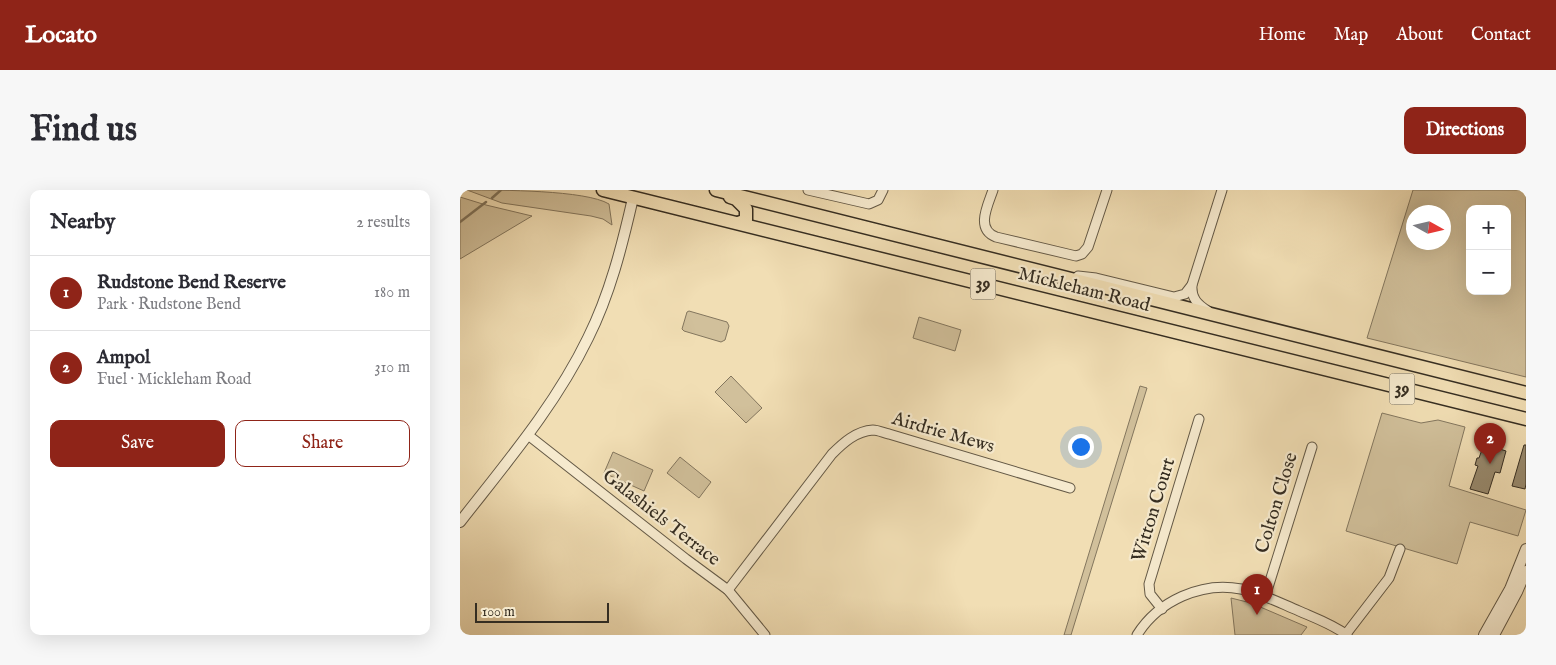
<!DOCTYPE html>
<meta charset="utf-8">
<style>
:root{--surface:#fff;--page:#f7f7f7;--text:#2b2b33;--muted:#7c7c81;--line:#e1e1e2;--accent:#8f2418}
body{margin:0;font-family:"IM FELL English",serif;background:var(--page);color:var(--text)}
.controls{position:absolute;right:15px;top:15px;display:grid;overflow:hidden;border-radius:10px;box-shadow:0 5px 20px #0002}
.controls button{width:45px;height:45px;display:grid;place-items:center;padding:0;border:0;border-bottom:1px solid var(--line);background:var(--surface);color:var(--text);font:25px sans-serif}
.compass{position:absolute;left:946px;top:15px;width:45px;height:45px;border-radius:50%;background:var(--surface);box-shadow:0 5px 20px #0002;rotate:98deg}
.scale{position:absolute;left:15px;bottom:12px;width:134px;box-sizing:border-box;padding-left:5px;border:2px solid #352d21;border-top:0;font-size:14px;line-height:18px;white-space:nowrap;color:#352d21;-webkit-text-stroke:4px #f6eace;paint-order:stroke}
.you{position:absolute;left:620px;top:256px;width:18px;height:18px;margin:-12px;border:4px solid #fff;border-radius:50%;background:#1a73e8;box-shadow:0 0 0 8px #1a73e833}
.badge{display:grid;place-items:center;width:32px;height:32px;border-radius:50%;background:var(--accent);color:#fff;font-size:16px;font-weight:700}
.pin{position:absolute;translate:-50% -41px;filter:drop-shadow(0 1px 2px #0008)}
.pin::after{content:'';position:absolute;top:26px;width:18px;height:15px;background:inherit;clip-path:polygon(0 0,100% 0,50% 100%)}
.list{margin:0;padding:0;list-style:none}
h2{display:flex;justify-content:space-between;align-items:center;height:65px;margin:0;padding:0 20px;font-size:21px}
h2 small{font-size:16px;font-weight:400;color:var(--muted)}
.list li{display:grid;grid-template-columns:32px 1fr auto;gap:15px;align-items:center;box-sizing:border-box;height:75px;padding:0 20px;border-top:1px solid var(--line)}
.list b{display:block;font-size:19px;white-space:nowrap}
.list p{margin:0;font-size:16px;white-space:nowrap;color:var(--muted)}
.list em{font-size:16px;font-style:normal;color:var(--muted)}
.actions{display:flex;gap:10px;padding:15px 20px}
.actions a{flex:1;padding:11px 0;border:1px solid var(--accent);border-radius:10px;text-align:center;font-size:18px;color:var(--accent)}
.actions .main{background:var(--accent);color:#fff}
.map{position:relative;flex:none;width:1066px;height:445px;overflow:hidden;border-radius:10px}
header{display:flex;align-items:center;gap:30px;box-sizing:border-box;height:70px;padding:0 25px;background:var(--accent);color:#fff}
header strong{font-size:24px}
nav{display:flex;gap:28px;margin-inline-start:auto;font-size:18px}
.intro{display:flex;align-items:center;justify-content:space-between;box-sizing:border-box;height:120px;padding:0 30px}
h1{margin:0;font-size:35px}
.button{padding:12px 22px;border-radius:10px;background:var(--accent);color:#fff;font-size:18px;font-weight:700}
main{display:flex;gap:30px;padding:0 30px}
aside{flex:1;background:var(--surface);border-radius:10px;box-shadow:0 5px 20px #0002}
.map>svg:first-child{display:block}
</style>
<header>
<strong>Locato</strong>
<nav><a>Home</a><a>Map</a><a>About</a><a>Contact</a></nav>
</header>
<div class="intro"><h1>Find us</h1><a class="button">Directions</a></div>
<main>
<aside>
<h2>Nearby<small>2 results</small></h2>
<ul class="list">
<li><span class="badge">1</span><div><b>Rudstone Bend Reserve</b><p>Park · Rudstone Bend</p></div><em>180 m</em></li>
<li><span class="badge">2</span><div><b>Ampol</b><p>Fuel · Mickleham Road</p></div><em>310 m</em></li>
</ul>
<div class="actions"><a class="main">Save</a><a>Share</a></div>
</aside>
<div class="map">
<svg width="1066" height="445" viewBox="0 0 1066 445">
<rect width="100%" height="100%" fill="#f1deb4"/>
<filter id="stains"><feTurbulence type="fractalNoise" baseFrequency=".004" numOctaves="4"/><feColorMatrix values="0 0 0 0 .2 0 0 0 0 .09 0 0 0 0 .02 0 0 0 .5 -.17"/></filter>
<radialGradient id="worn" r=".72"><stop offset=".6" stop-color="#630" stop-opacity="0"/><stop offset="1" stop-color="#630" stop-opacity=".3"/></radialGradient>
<!-- green -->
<g fill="#d1c09b" stroke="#83765e" fill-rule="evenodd">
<path d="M7,0C40,0 126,0 149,14L152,35L143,29L131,26L42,13Z"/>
<path d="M953,0H1066V187L907,148ZM1010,19H1047V101H1010ZM954,22H984V52H954Z"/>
<path d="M0,7L26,15L72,26L0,69Z"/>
<path d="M229,121L267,132L269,136L265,150L261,152L224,141L222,139L227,122Z"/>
<path d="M459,127L501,140L495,161L453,148Z"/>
<path d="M271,186L302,218L286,233L255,202Z"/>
<path d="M680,196L687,198L611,445H604Z"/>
<path d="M922,223L961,233L978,230L1005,237L989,296L1066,320L1058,346L1010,332L997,374L886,341Z"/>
<path d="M153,262L193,280L184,301L144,283Z"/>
<path d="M220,267L251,292L239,308L207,283Z"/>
<path d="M771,408L791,413L847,437L841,445H775Z"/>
</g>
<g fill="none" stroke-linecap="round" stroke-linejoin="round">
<!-- stream -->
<g stroke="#7f735b" stroke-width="2.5">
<path d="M32,8L41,0"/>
<path d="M0,32L26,12"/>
</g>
</g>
<!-- building -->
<g fill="#97896d" stroke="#352d21">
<path d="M1024,254L1046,261L1040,283L1035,282L1028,304L1010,299L1018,276L1015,275L1017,268H1019Z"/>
<path d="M1064,255H1066V294L1065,299L1052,296Z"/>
</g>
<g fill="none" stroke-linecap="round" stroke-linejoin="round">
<defs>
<g id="minor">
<path d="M348,0L409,14L418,10L423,0"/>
<path d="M533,0C528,15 515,39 536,47L616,66L622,64L628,57L647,0"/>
<path d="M618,86L636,88L714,107L725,104L732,95"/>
<path d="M748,121C737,114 731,108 732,95L762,0"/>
<path d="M68,245L226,369L268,400L305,445"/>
<path d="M268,400L372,264C383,253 396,241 413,240C418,240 424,243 429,244L610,298"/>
<path d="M805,407L852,257"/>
<path d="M702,419L690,404L689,394L739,229"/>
<path d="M886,444L929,388L940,359"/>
<path d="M677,445C698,411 742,391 781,399C801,403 820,413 839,421C855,428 872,434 887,445"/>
</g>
<g id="tertiary">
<path d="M0,332C46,273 95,216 128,148C150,104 162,56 173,8"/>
<path d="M1024,445L1050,399L1066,359"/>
<path d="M1034,445L1057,402L1066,381"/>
</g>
<g id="primary">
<path d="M143,0L1066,229"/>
<path d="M256,0L1066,203"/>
<path d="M270,7L276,9L286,19V30L278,33"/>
</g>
</defs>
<!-- minor casing -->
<use href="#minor" stroke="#645946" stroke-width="11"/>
<!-- tertiary casing -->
<use href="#tertiary" stroke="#645946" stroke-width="12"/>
<!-- primary casing -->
<use href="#primary" stroke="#352d21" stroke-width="15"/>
<!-- minor -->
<use href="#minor" stroke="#f6eace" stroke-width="9"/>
<!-- tertiary -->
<use href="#tertiary" stroke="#f6eace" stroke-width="10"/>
<!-- primary -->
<use href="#primary" stroke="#f1deb4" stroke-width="12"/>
</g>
<g text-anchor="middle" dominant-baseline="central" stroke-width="4.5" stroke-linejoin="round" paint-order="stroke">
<!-- shield labels -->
<g fill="#f6eace" stroke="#6f6655" stroke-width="1">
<rect x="510.5" y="78.5" width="25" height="31" rx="4"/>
<rect x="929.5" y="183.5" width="25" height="31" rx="4"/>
</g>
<g font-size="18" font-weight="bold" fill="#352d21">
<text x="523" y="94">39</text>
<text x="942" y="199">39</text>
</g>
<!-- street labels -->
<g font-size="19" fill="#352d21" stroke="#f6eace">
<text transform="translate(624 100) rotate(14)">Mickleham Road</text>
<text transform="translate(483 243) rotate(16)">Airdrie Mews</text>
<text transform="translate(817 313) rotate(-73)">Colton Close</text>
<text transform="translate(694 320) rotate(-73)">Witton Court</text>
<text transform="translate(201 328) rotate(38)">Galashiels Terrace</text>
</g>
</g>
<rect width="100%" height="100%" filter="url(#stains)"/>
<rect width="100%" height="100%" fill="url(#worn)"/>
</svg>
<div class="controls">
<button>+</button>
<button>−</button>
</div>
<svg class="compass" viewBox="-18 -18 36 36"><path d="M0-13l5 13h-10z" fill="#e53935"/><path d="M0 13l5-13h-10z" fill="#7c7c81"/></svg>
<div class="scale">100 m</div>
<div class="you"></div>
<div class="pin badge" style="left:797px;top:425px">1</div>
<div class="pin badge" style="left:1030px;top:274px">2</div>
</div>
</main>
